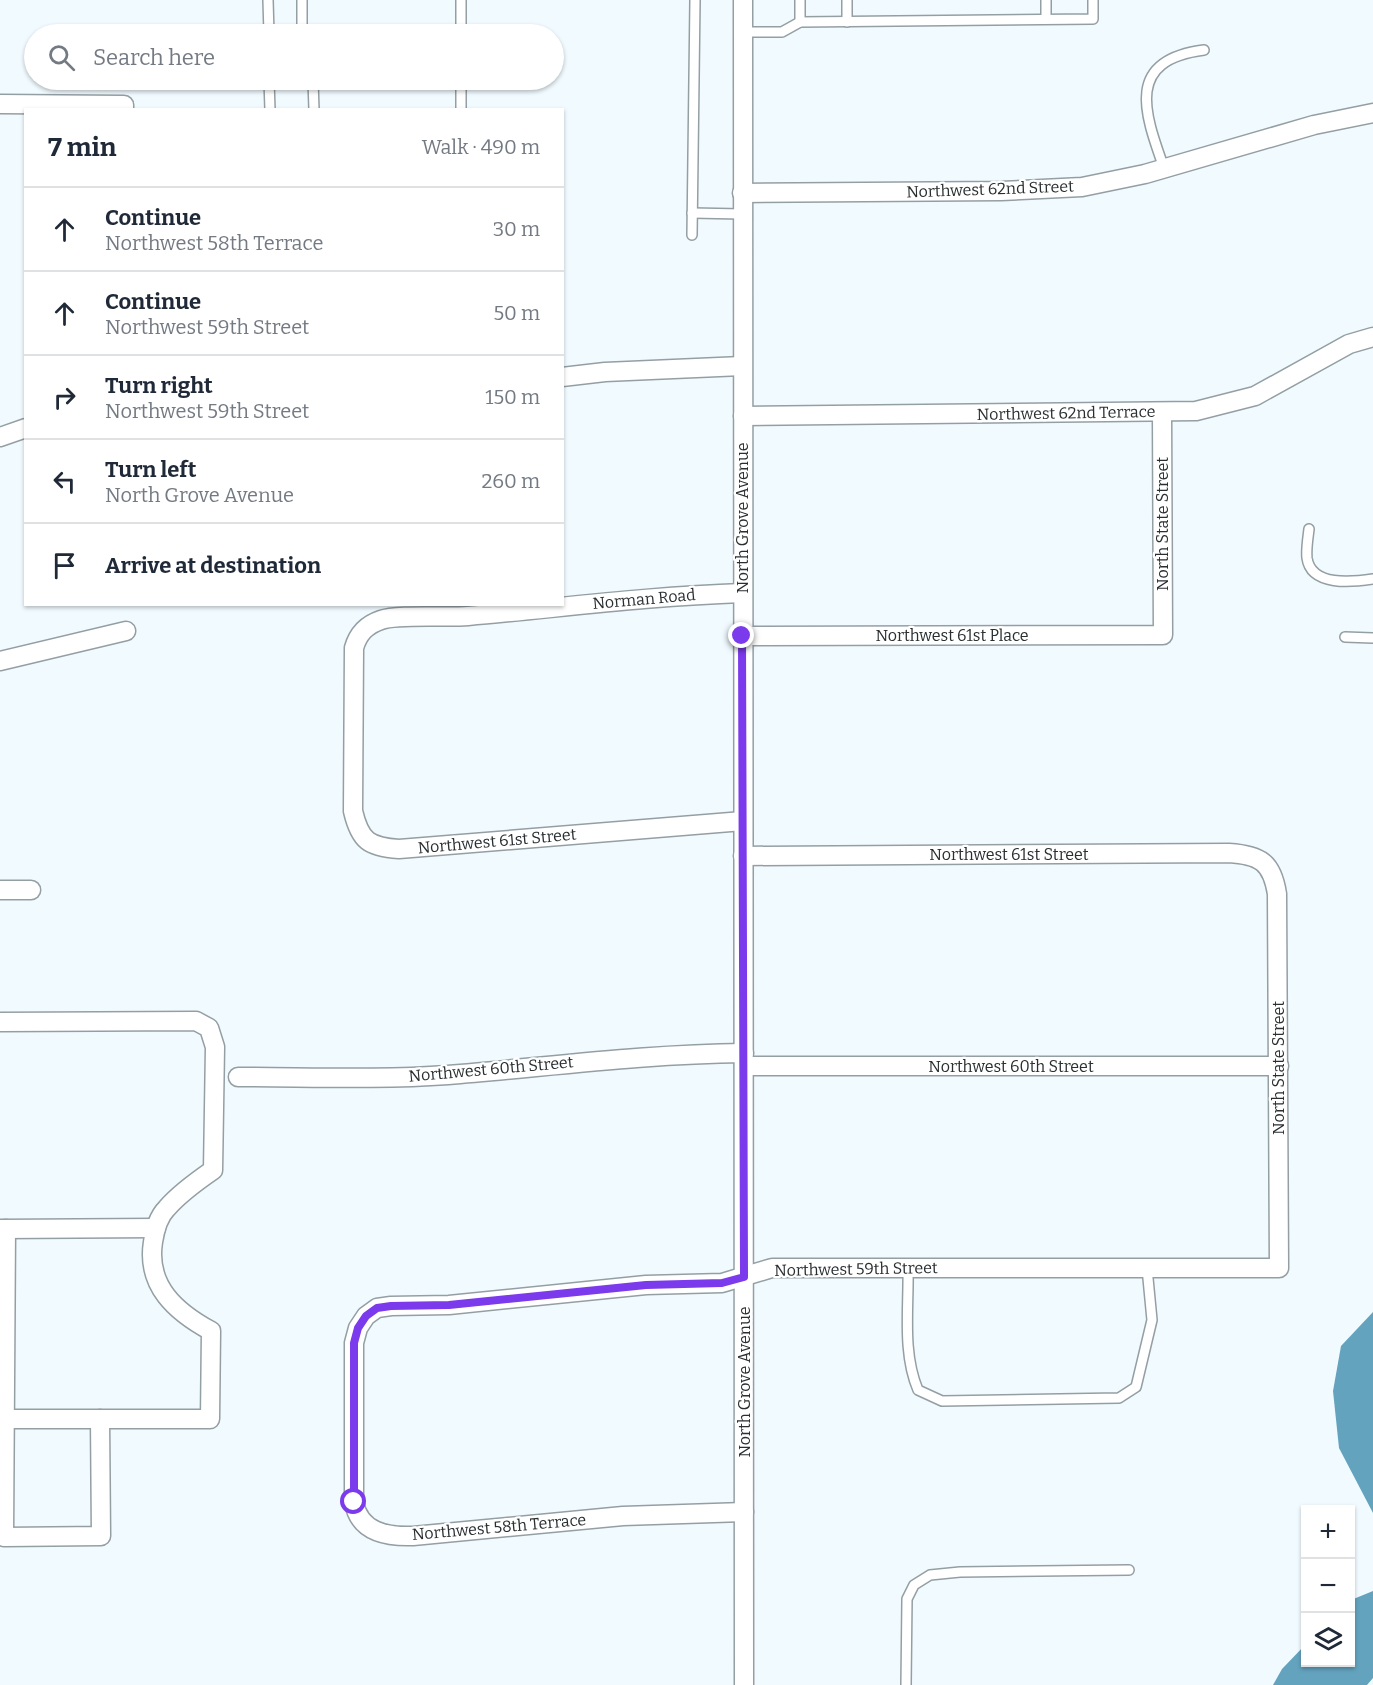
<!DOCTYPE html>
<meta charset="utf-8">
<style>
:root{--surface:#fff;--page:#f2f2f3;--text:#1f2937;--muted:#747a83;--line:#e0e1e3}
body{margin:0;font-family:Bitter,serif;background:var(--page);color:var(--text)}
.controls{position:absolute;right:18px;bottom:18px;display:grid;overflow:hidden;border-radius:0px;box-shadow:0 2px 4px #0004}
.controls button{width:54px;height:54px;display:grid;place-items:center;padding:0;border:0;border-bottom:2px solid var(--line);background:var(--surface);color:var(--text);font:30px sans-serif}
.stop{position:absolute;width:18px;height:18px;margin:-14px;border:4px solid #7c3aed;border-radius:50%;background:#fff}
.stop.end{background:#7c3aed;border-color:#fff;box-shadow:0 2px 6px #0008}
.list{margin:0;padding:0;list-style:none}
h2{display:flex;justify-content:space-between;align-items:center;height:78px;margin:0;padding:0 24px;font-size:26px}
h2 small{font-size:20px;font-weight:400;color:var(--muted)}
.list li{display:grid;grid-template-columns:39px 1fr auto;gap:18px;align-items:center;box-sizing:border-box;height:84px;padding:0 24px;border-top:2px solid var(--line)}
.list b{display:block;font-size:22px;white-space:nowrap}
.list p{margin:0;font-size:20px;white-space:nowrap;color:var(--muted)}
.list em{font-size:20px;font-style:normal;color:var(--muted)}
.icon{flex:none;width:33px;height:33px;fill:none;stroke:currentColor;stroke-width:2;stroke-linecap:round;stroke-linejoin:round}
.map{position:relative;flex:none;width:1373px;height:1685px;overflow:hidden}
.search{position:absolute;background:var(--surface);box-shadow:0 2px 4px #0004;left:24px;top:24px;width:540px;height:66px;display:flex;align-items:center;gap:15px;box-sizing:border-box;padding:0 21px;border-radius:33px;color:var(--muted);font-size:22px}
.panel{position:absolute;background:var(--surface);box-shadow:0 2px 4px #0004;left:24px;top:108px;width:540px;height:498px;border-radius:0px}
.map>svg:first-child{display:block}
</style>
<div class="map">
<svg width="1373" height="1685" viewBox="0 0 1373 1685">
<rect width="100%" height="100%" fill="#f1fbff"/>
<!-- water -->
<g fill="#63a3be">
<path d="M1373,1312V1513L1339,1448L1333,1391L1341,1346Z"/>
<path d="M1373,1591V1678L1367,1685H1273L1282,1669L1305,1645L1306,1662H1350L1351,1600Z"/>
</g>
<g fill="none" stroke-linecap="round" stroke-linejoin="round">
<defs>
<g id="service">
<path d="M268,0L269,34"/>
<path d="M302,0V34"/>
<path d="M461,0V34"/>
<path d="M800,0V22L1093,19V0"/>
<path d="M847,0V22"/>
<path d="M1046,0V19"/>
<path d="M743,32H782L800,22"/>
<path d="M269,80L270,110"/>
<path d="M313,80L314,110"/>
<path d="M461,80V110"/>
<path d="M1164,168C1144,112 1125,60 1204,50"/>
<path d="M692,213L742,214"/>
<path d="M692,235L695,0"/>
<path d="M1309,529C1308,538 1306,549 1307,558C1311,587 1353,582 1373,579"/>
<path d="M1345,637L1373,638"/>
<path d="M908,1268C909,1308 902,1352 918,1390L942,1401L1119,1398L1136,1387L1152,1320L1147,1268"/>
<path d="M906,1685L907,1599L914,1585L930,1575L960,1572L1129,1570"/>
</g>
<g id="minor">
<path d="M743,0L744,1685"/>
<path d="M0,104L124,105V110"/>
<path d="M742,193L1001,191L1082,187L1145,174L1314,125L1373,113"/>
<path d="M562,377L605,372L742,366"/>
<path d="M743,416L1196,411L1255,396L1349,344L1373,337"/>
<path d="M0,437L26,428"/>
<path d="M742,593C650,596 559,608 468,616C447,618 398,614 381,620C366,625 358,634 354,648L353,811C360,841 369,847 399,849L743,821"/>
<path d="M742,636L1163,635L1162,413"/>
<path d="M0,661L126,631"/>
<path d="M743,856L1229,853C1260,855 1272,862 1277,894L1279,1268H772L722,1283L646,1285L449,1305L391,1306L377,1308L366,1316L358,1328L354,1343V1502C359,1532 387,1537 413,1536L623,1516L744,1512"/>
<path d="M0,890H31"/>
<path d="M0,1022L196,1021L209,1028L215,1047L213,1170C197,1181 180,1193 167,1208C158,1217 155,1229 153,1242C146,1286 176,1312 211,1331L210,1419H5"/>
<path d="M744,1066H1279"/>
<path d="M238,1077C308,1077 378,1080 448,1075C547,1067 645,1054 744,1053"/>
<path d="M0,1229L156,1228"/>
<path d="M6,1229L4,1537L101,1536L100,1419"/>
</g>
</defs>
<!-- service casing -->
<use href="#service" stroke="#949fa4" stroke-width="12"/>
<!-- minor casing -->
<use href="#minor" stroke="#949fa4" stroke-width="21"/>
<!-- service -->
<use href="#service" stroke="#fff" stroke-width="9"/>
<!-- minor -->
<use href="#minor" stroke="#fff" stroke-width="18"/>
</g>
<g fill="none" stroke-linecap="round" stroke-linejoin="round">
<!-- route -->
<path stroke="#7c3aed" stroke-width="8" d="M354,1502V1343L358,1328L366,1316L377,1308L391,1306L449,1305L646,1285L722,1283L744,1277L742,636"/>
</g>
<g text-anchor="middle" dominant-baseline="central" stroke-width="4.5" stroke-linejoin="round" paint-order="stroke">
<!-- street labels -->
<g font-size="16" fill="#292e30" stroke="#fff">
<text transform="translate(990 189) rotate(-2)">Northwest 62nd Street</text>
<text transform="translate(1066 413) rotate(-1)">Northwest 62nd Terrace</text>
<text transform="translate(742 518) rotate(-90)">North Grove Avenue</text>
<text transform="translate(1162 524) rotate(-90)">North State Street</text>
<text transform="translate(644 599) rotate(-5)">Norman Road</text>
<text x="952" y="635">Northwest 61st Place</text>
<text transform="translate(497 841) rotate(-5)">Northwest 61st Street</text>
<text x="1009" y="854">Northwest 61st Street</text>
<text x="1011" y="1066">Northwest 60th Street</text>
<text transform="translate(1278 1068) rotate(-90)">North State Street</text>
<text transform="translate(491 1069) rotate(-5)">Northwest 60th Street</text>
<text transform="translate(856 1269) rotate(-1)">Northwest 59th Street</text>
<text transform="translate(744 1382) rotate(-90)">North Grove Avenue</text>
<text transform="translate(499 1527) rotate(-5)">Northwest 58th Terrace</text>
</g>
</g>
</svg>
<div class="controls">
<button>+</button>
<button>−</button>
<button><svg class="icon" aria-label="layers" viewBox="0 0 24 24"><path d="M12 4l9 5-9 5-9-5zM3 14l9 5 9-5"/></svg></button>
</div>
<div class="stop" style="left:354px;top:1502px"></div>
<div class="stop end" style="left:742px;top:636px"></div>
<div class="search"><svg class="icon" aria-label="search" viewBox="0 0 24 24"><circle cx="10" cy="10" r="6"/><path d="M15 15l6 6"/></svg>Search here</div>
<section class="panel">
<h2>7 min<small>Walk · 490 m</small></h2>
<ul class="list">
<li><svg class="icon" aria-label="ahead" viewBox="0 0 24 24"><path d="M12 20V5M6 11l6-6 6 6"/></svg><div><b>Continue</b><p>Northwest 58th Terrace</p></div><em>30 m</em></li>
<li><svg class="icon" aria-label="ahead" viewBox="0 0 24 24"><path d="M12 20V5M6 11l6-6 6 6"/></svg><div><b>Continue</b><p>Northwest 59th Street</p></div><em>50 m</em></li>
<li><svg class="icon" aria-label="right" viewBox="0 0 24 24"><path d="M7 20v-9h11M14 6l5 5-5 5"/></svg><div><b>Turn right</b><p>Northwest 59th Street</p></div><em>150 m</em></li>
<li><svg class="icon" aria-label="left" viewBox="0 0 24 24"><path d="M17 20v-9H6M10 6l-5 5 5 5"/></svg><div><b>Turn left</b><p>North Grove Avenue</p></div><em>260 m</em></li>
<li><svg class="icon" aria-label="arrive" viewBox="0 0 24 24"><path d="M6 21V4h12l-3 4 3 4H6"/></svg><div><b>Arrive at destination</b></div></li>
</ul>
</section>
</div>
